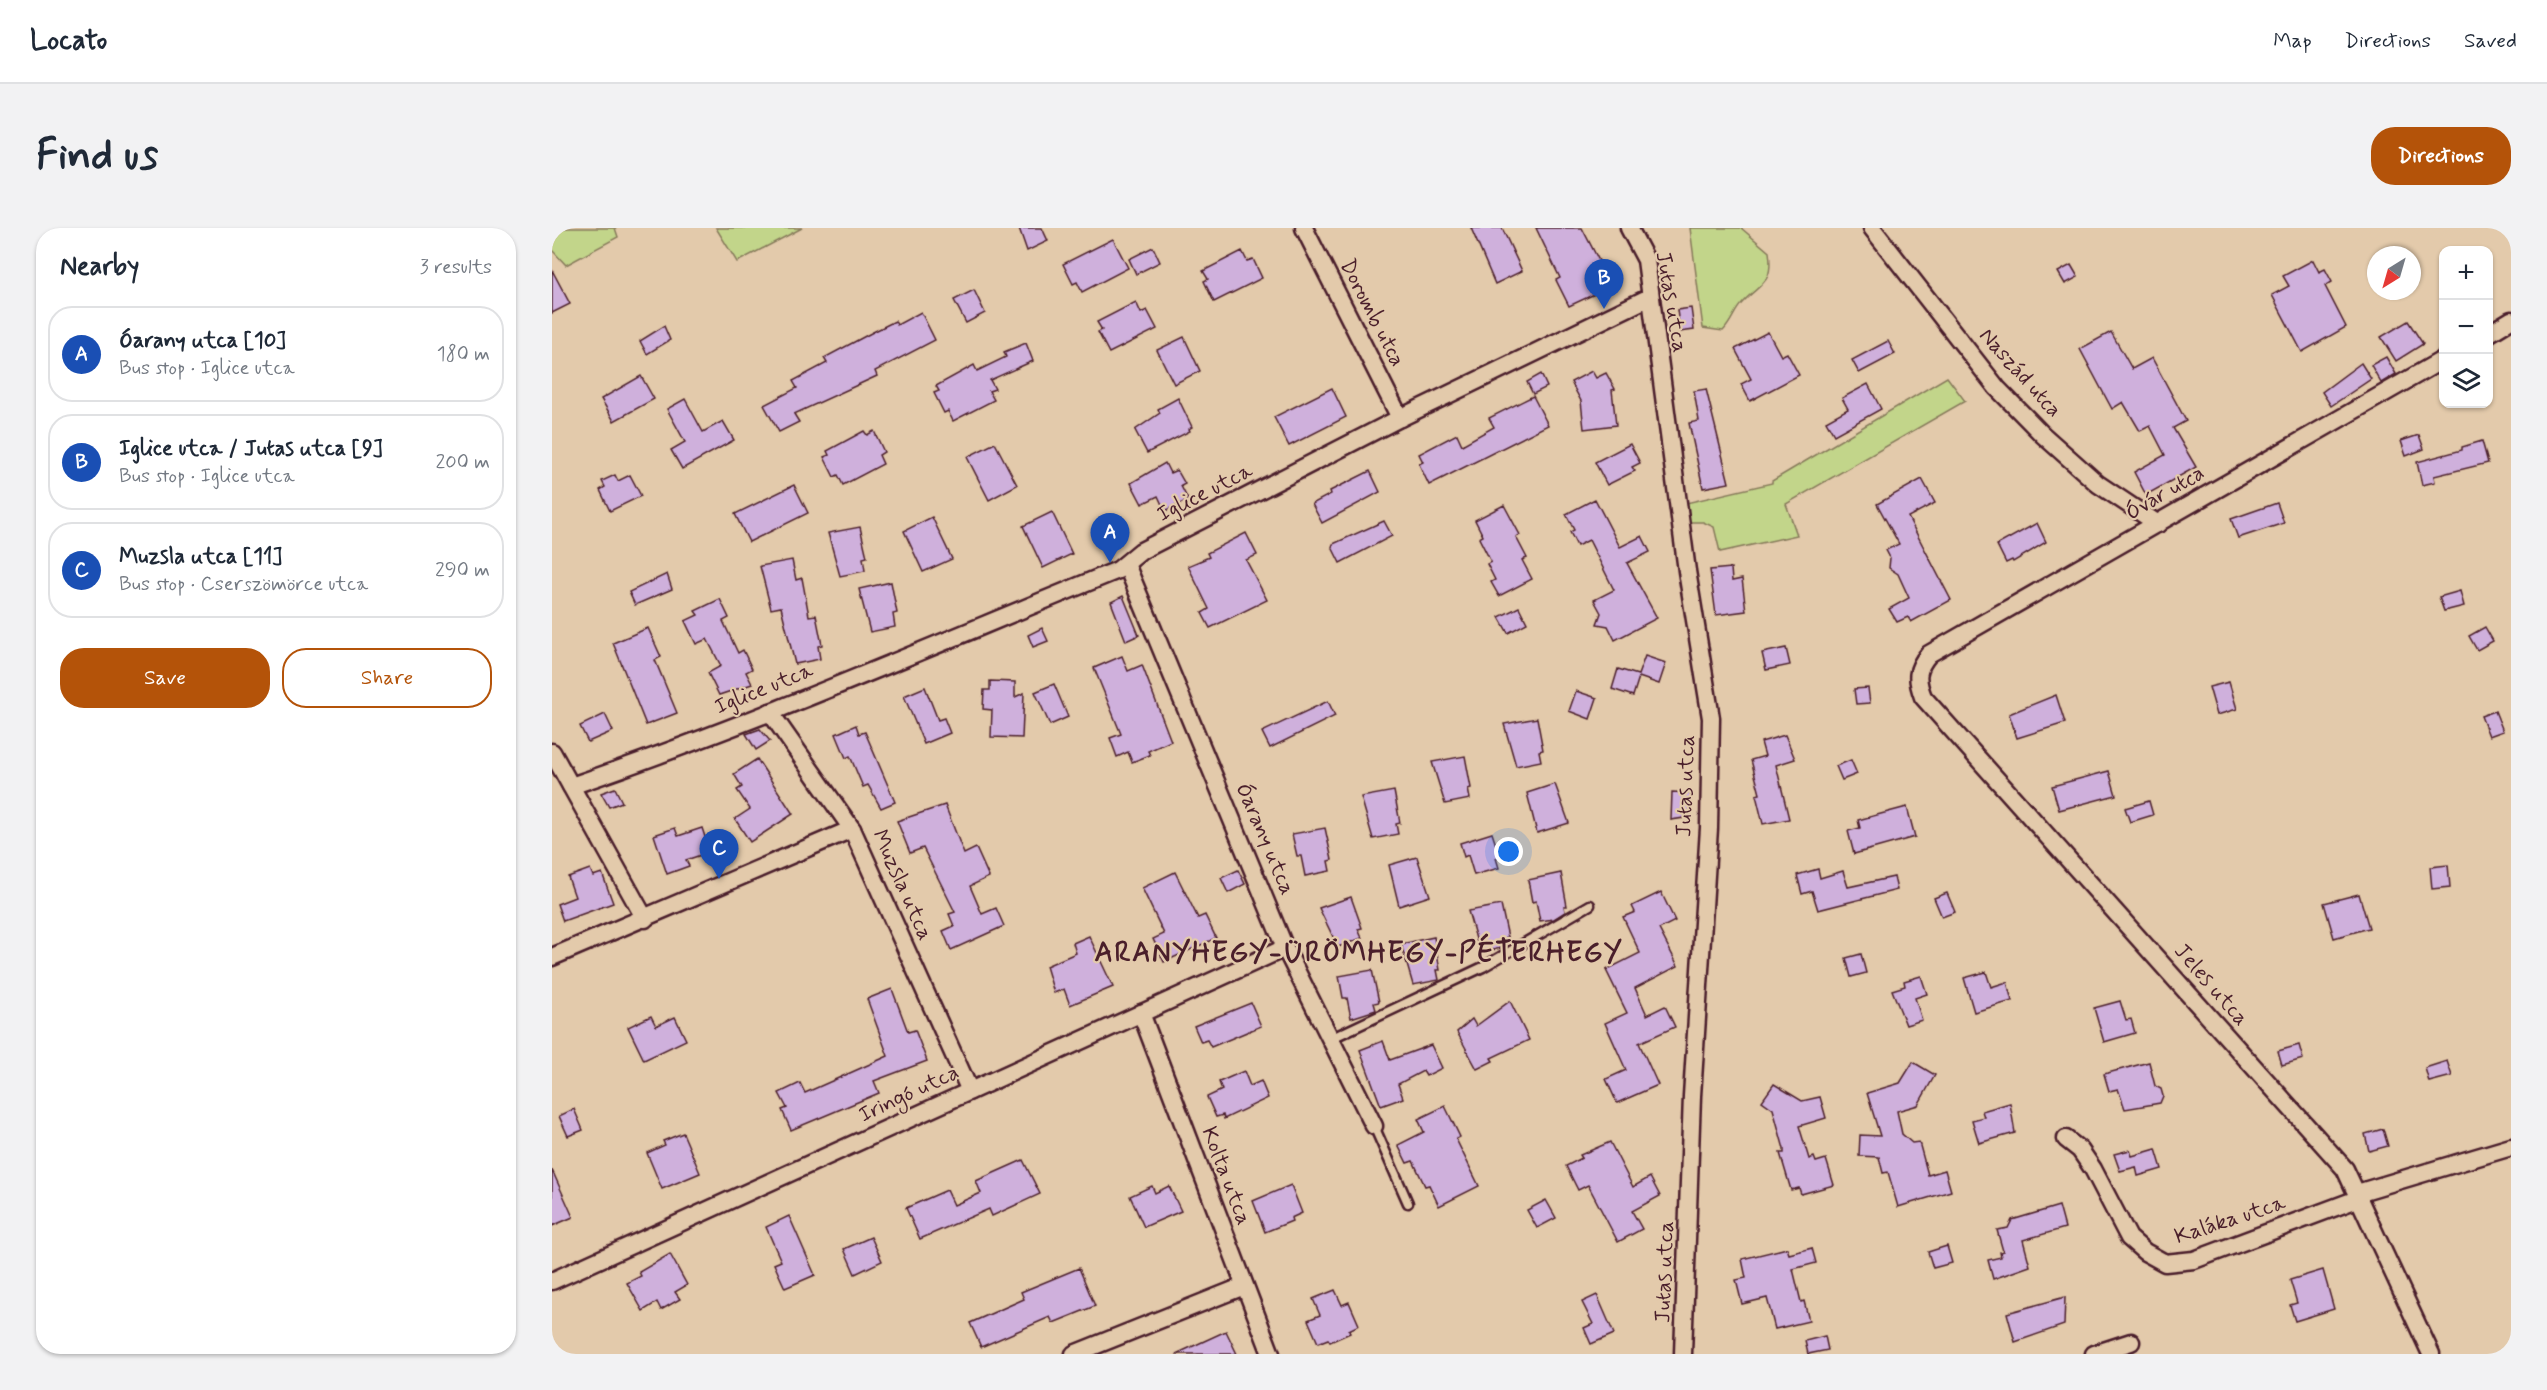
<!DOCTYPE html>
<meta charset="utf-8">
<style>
:root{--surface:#fff;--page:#f2f2f3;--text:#1f2937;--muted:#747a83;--line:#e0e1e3;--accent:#b45309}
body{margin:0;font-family:Mynerve,sans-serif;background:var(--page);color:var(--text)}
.controls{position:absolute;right:18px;top:18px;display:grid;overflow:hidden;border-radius:12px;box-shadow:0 2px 4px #0004}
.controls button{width:54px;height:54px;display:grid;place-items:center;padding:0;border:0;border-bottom:2px solid var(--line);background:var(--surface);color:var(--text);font:30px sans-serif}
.compass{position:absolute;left:1815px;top:18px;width:54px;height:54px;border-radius:50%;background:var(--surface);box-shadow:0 2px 4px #0004;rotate:217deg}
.you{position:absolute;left:957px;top:624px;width:21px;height:21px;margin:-15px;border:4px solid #fff;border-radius:50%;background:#1a73e8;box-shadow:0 0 0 9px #1a73e833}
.badge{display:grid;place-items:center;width:39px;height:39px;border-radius:50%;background:var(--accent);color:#fff;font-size:20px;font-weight:700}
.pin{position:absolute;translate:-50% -50px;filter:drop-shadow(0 2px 3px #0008)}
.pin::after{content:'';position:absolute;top:32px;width:21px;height:18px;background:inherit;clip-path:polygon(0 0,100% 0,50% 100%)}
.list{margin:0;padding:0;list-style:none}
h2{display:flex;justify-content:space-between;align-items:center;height:78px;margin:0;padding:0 24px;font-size:26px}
h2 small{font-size:20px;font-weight:400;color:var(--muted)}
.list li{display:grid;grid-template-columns:39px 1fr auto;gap:18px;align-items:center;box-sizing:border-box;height:96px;margin:0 12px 12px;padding:0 12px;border:2px solid var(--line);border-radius:24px}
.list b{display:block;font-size:22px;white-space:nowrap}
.list p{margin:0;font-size:20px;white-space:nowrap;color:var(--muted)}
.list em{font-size:20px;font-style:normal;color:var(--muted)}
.actions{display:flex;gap:12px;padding:18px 24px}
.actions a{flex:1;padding:14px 0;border:2px solid var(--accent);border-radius:24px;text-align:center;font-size:21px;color:var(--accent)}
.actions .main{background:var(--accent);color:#fff}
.icon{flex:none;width:33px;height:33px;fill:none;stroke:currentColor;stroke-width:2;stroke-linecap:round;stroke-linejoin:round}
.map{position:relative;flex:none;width:1959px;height:1126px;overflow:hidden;border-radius:24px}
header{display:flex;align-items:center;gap:36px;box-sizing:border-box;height:84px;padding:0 30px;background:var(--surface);border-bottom:2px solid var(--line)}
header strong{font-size:28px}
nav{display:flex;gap:33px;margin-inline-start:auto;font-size:21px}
.intro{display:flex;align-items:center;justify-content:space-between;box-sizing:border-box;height:144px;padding:0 36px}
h1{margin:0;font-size:42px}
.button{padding:15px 27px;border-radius:24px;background:var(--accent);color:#fff;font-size:21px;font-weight:700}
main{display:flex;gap:36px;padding:0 36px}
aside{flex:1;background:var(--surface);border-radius:24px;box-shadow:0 2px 4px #0004}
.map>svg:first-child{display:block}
</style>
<header>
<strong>Locato</strong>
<nav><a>Map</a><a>Directions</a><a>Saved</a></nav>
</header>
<div class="intro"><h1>Find us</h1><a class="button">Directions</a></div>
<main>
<aside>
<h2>Nearby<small>3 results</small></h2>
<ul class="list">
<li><span class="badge" style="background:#1a4fb4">A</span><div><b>Óarany utca [10]</b><p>Bus stop · Iglice utca</p></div><em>180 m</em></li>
<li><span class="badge" style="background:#1a4fb4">B</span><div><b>Iglice utca / Jutas utca [9]</b><p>Bus stop · Iglice utca</p></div><em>200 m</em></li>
<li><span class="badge" style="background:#1a4fb4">C</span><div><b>Muzsla utca [11]</b><p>Bus stop · Cserszömörce utca</p></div><em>290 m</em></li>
</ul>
<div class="actions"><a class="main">Save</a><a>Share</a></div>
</aside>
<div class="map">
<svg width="1959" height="1126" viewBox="0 0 1959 1126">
<rect width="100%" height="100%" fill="#e3caab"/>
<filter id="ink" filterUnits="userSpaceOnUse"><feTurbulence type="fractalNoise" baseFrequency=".0167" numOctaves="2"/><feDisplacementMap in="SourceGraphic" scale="12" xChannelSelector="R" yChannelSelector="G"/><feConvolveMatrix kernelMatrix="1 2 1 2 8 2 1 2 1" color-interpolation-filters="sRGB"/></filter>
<g filter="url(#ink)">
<!-- green -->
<g fill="#c2d58a" stroke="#867a5a" stroke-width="1.5">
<path d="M0,0H63L66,9L14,37L0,22Z"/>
<path d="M164,0H250L185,34Z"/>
<path d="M1138,0H1189L1217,24C1222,56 1208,55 1190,75C1182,83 1180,94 1171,103L1151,100Z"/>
<path d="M1395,149L1413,173L1234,276L1245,307L1168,324L1162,299L1151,294H1138L1134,275L1220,255V253Z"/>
</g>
<!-- building -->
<g fill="#cfb0dc" stroke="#4a1f2b" stroke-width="1.5">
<path d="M467,0H490L496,13L475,23Z"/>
<path d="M919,0H950L970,43L943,56Z"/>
<path d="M984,0H1030L1060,58L1017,78L1004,52L1008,50Z"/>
<path d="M561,11L576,40L530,64L525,54L521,56L511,36Z"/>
<path d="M601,19L608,34L584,46L577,31Z"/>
<path d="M690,23L695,33L701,31L710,50L662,74L652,53L656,51L651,43Z"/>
<path d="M1761,32L1767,44L1773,41L1780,54L1773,58L1794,99L1750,124L1720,67L1737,58L1731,48Z"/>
<path d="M1519,37L1526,49L1513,56L1506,44Z"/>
<path d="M0,42L18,76L0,85Z"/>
<path d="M422,62L433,85L414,95L402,72Z"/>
<path d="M584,74L589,85L595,82L605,101L557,125L546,104L550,102L545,94Z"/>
<path d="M1139,80L1142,102L1128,104L1125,82Z"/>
<path d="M369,84L383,112L323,143L325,148L242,186L247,194L227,204L212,177L245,160L241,153L275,135L272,130L321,104L343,93L345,97Z"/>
<path d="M1856,93L1871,116L1844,133L1829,109Z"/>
<path d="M112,98L118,112L95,126L88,113Z"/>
<path d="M1216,104L1229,128L1235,125L1247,147L1198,173L1189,156L1199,151L1183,121Z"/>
<path d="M1559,104L1580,141L1600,130L1634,193L1621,200L1644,239L1594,267L1582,244L1613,227L1598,198L1588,203L1571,174L1560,181L1528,121Z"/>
<path d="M632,109L648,143L622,156L605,122Z"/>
<path d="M1336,113L1343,126L1307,145L1300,132Z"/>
<path d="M474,115L481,133L438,152L443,161L437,163L442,172L401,193L396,183L392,185L382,165L387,163L384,158L422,137L425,143L454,129L452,124Z"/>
<path d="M1834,129L1844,146L1829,155L1819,137Z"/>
<path d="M1809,135L1819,151L1779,178L1770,164Z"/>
<path d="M1040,143L1044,150L1054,145L1063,161L1060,162L1064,197L1032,201L1029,173L1019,154Z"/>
<path d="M989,146L995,159L981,166L975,154Z"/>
<path d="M89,148L102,171L62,193L49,171Z"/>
<path d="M1316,156L1329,181L1282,207L1274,193L1296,181L1290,170Z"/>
<path d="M780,160L794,189L737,218L722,189Z"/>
<path d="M1154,161L1177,255L1151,260L1137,195L1147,193L1142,163Z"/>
<path d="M981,168L996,197L877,257L867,236L871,234L867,226L905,206L910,217L942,199L937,190Z"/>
<path d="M626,170L640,199L637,201L638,203L595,225L583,202L608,185L606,181Z"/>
<path d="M133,171L151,204L171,193L182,212L130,241L119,222L133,214L115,181Z"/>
<path d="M312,203L315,207L322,203L332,224L327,227L331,236L291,257L286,247L282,249L272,229L277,227L275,223Z"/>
<path d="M1867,207L1872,221L1854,228L1849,213Z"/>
<path d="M1930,213L1936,235L1882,248L1883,254L1870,257L1865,234L1910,222V219Z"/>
<path d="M443,215L465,257L437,272L415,229Z"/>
<path d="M1078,216L1088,235L1080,239L1083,243L1055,257L1043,234Z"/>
<path d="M613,235L618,245L625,242L633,256L629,258L636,272L613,283L606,268L590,276L579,255Z"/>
<path d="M818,243L828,264L770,295L760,276L779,266L778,263Z"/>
<path d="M63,247L66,253L78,247L89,268L58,283L48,262L53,259L50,253Z"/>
<path d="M1370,251L1383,275L1356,289L1399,372L1359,394L1356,389L1345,394L1337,381L1357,370L1346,346L1337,340L1338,330L1334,322L1347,316L1325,276Z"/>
<path d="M242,257L256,285L197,314L183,286Z"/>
<path d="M1043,271L1068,319L1090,308L1098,324L1075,335L1105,390L1063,412L1056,398L1045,396L1049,385L1042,372L1062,362L1037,312L1025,318L1018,304L1022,302L1014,286Z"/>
<path d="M1725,275L1732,295L1686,310L1679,291Z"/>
<path d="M952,277L968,307L964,309L975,330L970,332L980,351L947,368L939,354L943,352L935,336L939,334L927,310L931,308L923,292Z"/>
<path d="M500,284L520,326L491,340L471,298Z"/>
<path d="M380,289L400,331L371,344L352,303Z"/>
<path d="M832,293L840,308L788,335L780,319L781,316Z"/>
<path d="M1485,295L1494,314L1461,334L1460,332L1454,335L1445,317Z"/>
<path d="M308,299L315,329L311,330L313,343L288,348L276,305Z"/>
<path d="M694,305L705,327L694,332L715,372L658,400L650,385L657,381L636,338L657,329L655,325Z"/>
<path d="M240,332L244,352L250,350L257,388L264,387L270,417L266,418L268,431L243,436L229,379L219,381L208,338Z"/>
<path d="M1179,340L1180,353L1190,351L1194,383L1164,387L1158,342Z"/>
<path d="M115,346L120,361L83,377L77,364Z"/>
<path d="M339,354L345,385L341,386L343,399L318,404L307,361Z"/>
<path d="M1908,363L1912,378L1892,383L1887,369Z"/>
<path d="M571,368L587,407L574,413L559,374Z"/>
<path d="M168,371L177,390L171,393L186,425L191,422L200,441L194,444L200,456L167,467L156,445L169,438L155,411L144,416L133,393L146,387L143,383Z"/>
<path d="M967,379L975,395L956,405L947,389Z"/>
<path d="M1933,399L1941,413L1925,422L1917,408Z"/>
<path d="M96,400L109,429L103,432L125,485L94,497L61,415Z"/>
<path d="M490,400L496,413L481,419L476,407Z"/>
<path d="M1234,420L1238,437L1214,442L1210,425Z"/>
<path d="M570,428L576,443L590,437L619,513L596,523L598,527L580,534L576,524L565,529L558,510L569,506L542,440Z"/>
<path d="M1093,428L1114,435L1107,456L1087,449L1081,468L1060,461L1066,441L1086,447Z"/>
<path d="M438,453L463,454V469L472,465L470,510L439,509L440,482L431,481L432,462H438Z"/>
<path d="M1677,454L1685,481L1665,487L1657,459Z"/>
<path d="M502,456L516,489L498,497L483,464Z"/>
<path d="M373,459L386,492L392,490L398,505L372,516L352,468Z"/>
<path d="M1316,460L1318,475L1304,476L1302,461Z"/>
<path d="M1024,463L1045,470L1038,491L1017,483Z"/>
<path d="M1504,467L1513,495L1465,510L1457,486Z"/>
<path d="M776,473L783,488L718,520L710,504Z"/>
<path d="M1943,483L1951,503L1937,508L1929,488Z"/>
<path d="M53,486L61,503L36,514L28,498Z"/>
<path d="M985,490L991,522L987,523L989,533L964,538L952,496Z"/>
<path d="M304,497L307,506L313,504L343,574L329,580L316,557L311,559L298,528L294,530L284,506Z"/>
<path d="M208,501L218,513L204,522L194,506Z"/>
<path d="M1233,507L1243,531L1224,537L1237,591L1211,596L1204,567L1208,566L1199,532L1213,528L1209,514Z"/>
<path d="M913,528L919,560L916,561L918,571L893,576L880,534Z"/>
<path d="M205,531L241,586L198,614L183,591L198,581L185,562L190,559L182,546Z"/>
<path d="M1299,532L1305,546L1290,552L1284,538Z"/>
<path d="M1557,543L1564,567L1507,582L1500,558Z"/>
<path d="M1003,556L1017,595L985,605L975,565Z"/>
<path d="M63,560L70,574L57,579L49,565Z"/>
<path d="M842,563L848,595L844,596L846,606L821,611L809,569Z"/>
<path d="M1120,564L1139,565L1138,589L1119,592Z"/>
<path d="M1597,573L1601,587L1578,594L1573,580Z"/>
<path d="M393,577L412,626L424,620L437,649L418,658L430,686L444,680L452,698L399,722L391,703L402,698L397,686L403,684L371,620L358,625L345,593Z"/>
<path d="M1355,579L1363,609L1302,626L1296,603L1308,600L1306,592Z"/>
<path d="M123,600L126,608L150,600L158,624L134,632L137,638L115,646L102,607Z"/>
<path d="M773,600L780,632L776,633L778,643L753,648L749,628H745L740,606Z"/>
<path d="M940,605L948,629L944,630L947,640L922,647L916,627L912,629L908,615Z"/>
<path d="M865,629L878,668L847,678L837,637Z"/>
<path d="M1896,637L1898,659L1880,661L1878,639Z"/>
<path d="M38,641L41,648L50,645L61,675L11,693L5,676L23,669L16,649Z"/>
<path d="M1266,641L1268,650L1291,643L1296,659L1342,649L1345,662L1266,682L1260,663L1250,666L1245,647Z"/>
<path d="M686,642L693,656L676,665L669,650Z"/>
<path d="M623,644L646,690L653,687L664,710L612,734L601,711L612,706L590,660Z"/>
<path d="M1009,645L1015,678H1012L1013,684L1002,691L988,693L984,673L980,674L976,652Z"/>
<path d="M1109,664L1123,693L1107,701L1126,738L1083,760L1095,787L1113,778L1123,799L1087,815L1106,857L1065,875L1054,851L1074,842L1053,795L1075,785L1054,742L1088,725L1071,689L1083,684L1080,678Z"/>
<path d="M1395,665L1403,684L1390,689L1382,670Z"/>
<path d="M1807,666L1817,700L1782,710L1772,675Z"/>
<path d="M799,669L810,700L806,701L810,710L786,719L767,680Z"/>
<path d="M949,677L956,709L952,710L953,719L928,725L916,683Z"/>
<path d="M537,708L561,759L518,777L512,761L502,765L494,738L524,725L521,715Z"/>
<path d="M882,709L888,742H885L887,752L861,757L849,716Z"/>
<path d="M1309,726L1314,745L1299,749L1294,730Z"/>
<path d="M820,742L827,774L822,775L824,782L799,790L795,770H791L787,748Z"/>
<path d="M1434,744L1439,759L1455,754L1460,773L1422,784L1412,750Z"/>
<path d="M1369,748L1375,766L1363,770L1370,792L1354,797L1340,762L1353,758L1352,753Z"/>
<path d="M340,761L356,804L363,802L375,833L322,853L327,865L239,902L230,882L235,880L227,865L248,855L253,865L336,828L315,771Z"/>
<path d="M958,773L977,812L939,830L941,833L925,841L905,804L920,791L924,798Z"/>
<path d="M1568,773L1574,792L1579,791L1583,805L1552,814L1542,780Z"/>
<path d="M699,775L709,798L659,819L655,812L649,814L642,798Z"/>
<path d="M99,788L104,798L123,789L134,812L92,832L76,799Z"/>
<path d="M831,813L838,832L879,817L890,840L874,848L871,843L846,856L851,870L829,878L808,822Z"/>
<path d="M1747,817L1751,831L1730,837L1726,823Z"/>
<path d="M1895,833L1900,848L1877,854L1873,840Z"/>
<path d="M1361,834L1383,847L1366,877L1345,883L1350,906L1360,915L1367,914L1376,947L1393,942L1399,963L1346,979L1336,944L1331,945L1327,929L1307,928L1308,907L1328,908L1315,865L1348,855Z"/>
<path d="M1597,834L1603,858L1609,861L1611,868L1608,875L1573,881L1566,861L1557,863L1552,846Z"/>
<path d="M692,843L698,858L709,853L716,870L672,891L671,887L664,889L655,869L670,862L667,854Z"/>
<path d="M1222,856L1250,873L1268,869L1274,890L1247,898L1257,931L1262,929L1264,934L1274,931L1282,957L1249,966L1247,960L1239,962L1228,925H1232V921L1221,881L1210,873Z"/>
<path d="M1458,875L1463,905L1427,915L1420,892L1432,889L1430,883Z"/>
<path d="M893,878L908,909L904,911L927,958L887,978L877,957L873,958L861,933L855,935L846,917L872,904L866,891Z"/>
<path d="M22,881L31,902L16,908L7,888Z"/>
<path d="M1831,901L1836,918L1817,923L1813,906Z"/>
<path d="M131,905L148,945L110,961L95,925L113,917L111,913Z"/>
<path d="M1058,914L1081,959L1098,949L1108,968L1080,983L1090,1001L1066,1014L1036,957L1026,962L1014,938L1030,930L1028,927Z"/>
<path d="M1604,921L1610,941L1586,948L1584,939L1568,943L1562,926L1578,922L1580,928Z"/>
<path d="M471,932L488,966L440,988L437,981L368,1011L354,980L395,962L402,977L429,965L424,953Z"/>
<path d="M0,942L21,989L0,998Z"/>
<path d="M739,957L750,985L739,990L740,993L713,1004L701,973Z"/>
<path d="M600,958L603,965L617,958L629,983L592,999L578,968Z"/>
<path d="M994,972L1004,990L985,1000L975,982Z"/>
<path d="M1507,978L1513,1000L1471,1012L1478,1038L1441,1051L1436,1032L1449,1029L1448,1024L1451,1023L1445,1002L1456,1000L1460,992Z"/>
<path d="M237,988L263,1047L233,1060L222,1036L229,1033L214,999Z"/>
<path d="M319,1009L330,1033L303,1046L292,1021Z"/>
<path d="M1395,1018L1400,1035L1381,1040L1376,1024Z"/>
<path d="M1235,1020L1237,1026L1260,1020L1264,1035L1241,1041L1249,1074L1252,1073L1257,1093L1223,1101L1215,1070L1190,1076L1184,1052L1194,1050L1190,1031Z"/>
<path d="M118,1026L135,1057L123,1064L128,1071L109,1082L105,1074L91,1083L75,1055L89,1048L87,1044Z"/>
<path d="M527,1040L543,1078L501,1095L498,1089L429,1119L418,1095L472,1071L469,1064Z"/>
<path d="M1771,1042L1782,1081L1743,1093L1738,1077L1745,1075L1738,1052Z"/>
<path d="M783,1062L790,1077L797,1074L807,1097L797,1102L798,1105L778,1114L776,1111L766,1115L756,1092L768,1087L761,1071Z"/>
<path d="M1045,1067L1062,1106L1039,1116L1032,1100L1041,1096L1030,1074Z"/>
<path d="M1513,1069L1512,1097L1463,1114L1455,1085Z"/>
<path d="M674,1103L685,1126H624Z"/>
<path d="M1273,1108L1276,1122L1256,1126L1253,1113Z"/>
</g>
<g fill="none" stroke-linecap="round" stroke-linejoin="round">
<defs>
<g id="service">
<path d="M778,811L931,739L1038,677"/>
<path d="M822,898L856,975"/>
</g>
<g id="minor">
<path d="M752,0L848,190"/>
<path d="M1077,0L1094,32L1135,343L1159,490L1157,600L1140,868L1131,1126"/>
<path d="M1320,0L1445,160L1491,207L1546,256L1606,296"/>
<path d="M1936,106L1959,92"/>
<path d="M574,336L733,720L822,898"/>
<path d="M218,484L300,601L418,863"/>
<path d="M0,524L93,691"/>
<path d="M19,558C204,495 384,416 566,342L589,323L848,190L1098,69"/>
<path d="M0,729L300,601"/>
<path d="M589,785L719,1126"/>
<path d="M1514,911L1528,922L1541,941L1577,1010L1593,1024L1613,1035L1642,1032L1808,970"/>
<path d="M1805,965L1959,919"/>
<path d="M0,1053L733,720"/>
<path d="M522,1126L692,1058"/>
<path d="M1542,1126L1579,1114"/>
<path d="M1879,1126L1793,941L1371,469C1364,451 1364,441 1377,426L1892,131"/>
</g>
</defs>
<!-- service casing -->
<use href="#service" stroke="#4a1f2b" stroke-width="13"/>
<!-- minor casing -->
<use href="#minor" stroke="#4a1f2b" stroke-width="21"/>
<!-- service -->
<use href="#service" stroke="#e3caab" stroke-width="8"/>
<!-- minor -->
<use href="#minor" stroke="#e3caab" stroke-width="16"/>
</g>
</g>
<g text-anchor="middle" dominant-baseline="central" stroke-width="4.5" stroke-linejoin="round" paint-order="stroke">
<!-- street labels -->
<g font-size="22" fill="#4a1f2b" stroke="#e3caab">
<text transform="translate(1119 74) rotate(80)">Jutas utca</text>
<text transform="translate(820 85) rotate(63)">Doromb utca</text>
<text transform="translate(1468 145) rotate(48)">Naszád utca</text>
<text transform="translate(653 265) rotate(-27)">Iglice utca</text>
<text transform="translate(1613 265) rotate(-30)">Óvár utca</text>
<text transform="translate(212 461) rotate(-22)">Iglice utca</text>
<text transform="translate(1134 558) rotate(-88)">Jutas utca</text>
<text transform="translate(713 611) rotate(67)">Óarany utca</text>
<text transform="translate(350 657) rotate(66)">Muzsla utca</text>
<text transform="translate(1659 757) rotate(49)">Jeles utca</text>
<text transform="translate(357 866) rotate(-25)">Iringó utca</text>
<text transform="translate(674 948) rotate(69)">Kolta utca</text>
<text transform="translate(1678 992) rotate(-18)">Kaláka utca</text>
<text transform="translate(1113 1044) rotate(-88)">Jutas utca</text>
</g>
<!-- district labels -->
<g font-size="28" font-weight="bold" letter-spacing="1.5" fill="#4a1f2b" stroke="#e3caab">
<text x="807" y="725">ARANYHEGY-ÜRÖMHEGY-PÉTERHEGY</text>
</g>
</g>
</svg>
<div class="controls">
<button>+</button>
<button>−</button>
<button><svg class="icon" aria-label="layers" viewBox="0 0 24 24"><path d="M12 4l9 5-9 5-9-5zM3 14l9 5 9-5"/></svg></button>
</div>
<svg class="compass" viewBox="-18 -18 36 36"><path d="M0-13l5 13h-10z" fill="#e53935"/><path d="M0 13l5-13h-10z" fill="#747a83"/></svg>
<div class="you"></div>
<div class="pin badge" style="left:558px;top:335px;background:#1a4fb4">A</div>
<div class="pin badge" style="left:1052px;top:81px;background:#1a4fb4">B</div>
<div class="pin badge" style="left:167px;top:651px;background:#1a4fb4">C</div>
</div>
</main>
